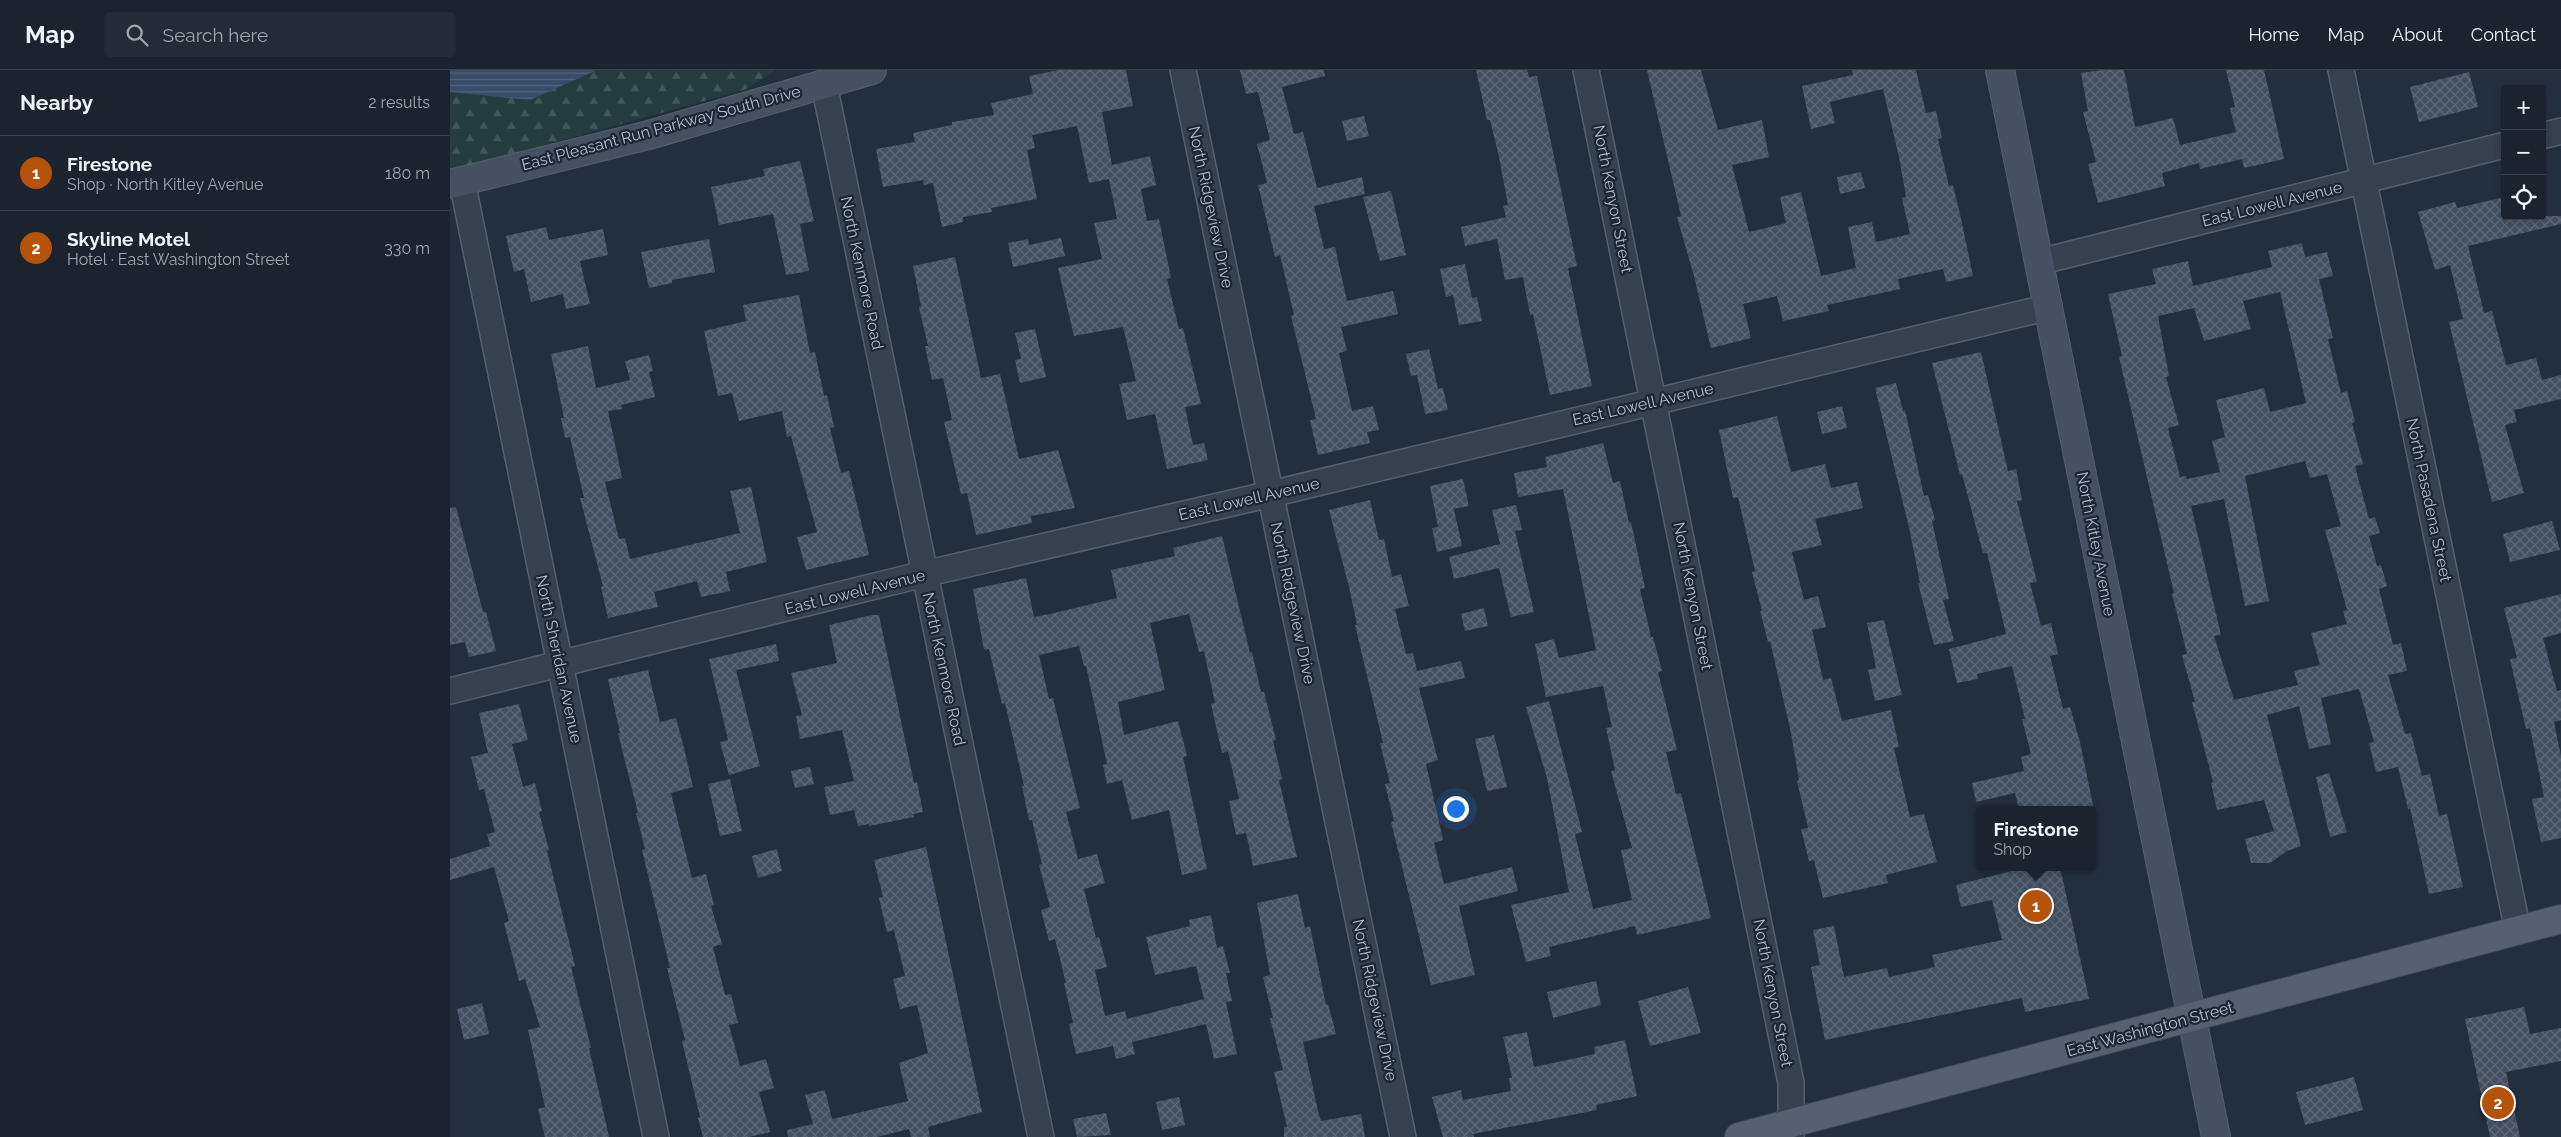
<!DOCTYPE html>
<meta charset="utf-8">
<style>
:root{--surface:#1b232e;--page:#242b36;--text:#f1f3f6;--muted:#a0a4aa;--line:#39404a;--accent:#b45309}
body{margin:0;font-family:Raleway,sans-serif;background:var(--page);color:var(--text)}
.controls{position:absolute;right:15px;top:15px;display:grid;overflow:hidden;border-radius:5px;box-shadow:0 2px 8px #0003}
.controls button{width:45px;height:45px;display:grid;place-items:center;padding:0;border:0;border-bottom:1px solid var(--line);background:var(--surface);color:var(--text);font:25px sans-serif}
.you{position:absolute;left:1005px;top:738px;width:18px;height:18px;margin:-12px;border:4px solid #fff;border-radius:50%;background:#1a73e8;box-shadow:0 0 0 8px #1a73e833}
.badge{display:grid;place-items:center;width:32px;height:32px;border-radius:50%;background:var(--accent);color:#fff;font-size:16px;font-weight:700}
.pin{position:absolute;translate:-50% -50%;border:2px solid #fff;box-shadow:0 1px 5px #0006}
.popup{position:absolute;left:1526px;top:736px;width:120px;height:65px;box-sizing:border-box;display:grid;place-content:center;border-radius:5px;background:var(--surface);filter:drop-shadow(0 1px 4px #0005);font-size:16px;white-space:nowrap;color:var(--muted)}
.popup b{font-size:19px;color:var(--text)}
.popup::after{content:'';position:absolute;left:50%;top:100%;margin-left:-10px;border:10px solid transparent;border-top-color:var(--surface)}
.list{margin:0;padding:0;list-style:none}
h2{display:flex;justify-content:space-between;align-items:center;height:65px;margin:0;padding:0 20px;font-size:21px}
h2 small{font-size:16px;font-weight:400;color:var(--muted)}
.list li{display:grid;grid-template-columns:32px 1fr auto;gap:15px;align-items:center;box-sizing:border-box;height:75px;padding:0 20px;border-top:1px solid var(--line)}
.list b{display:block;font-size:19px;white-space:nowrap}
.list p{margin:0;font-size:16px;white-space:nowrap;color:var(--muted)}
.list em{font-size:16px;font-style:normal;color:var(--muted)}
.icon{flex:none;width:28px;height:28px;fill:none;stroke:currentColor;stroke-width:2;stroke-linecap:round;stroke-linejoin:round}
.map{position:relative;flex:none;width:2111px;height:1067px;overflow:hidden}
header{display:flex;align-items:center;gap:30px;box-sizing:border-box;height:70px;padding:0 25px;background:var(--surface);border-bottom:1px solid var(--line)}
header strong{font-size:24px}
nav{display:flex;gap:28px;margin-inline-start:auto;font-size:18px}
.search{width:350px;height:45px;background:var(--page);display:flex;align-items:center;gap:12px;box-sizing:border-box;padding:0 18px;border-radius:5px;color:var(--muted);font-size:19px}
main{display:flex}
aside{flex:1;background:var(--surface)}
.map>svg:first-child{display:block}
</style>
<header>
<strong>Map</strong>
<div class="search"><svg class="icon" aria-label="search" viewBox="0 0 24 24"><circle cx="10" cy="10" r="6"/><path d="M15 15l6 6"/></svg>Search here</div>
<nav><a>Home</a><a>Map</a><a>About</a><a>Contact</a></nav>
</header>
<main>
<aside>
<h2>Nearby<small>2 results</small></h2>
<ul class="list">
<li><span class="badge">1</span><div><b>Firestone</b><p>Shop · North Kitley Avenue</p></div><em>180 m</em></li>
<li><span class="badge">2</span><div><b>Skyline Motel</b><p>Hotel · East Washington Street</p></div><em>330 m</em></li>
</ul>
</aside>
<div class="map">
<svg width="2111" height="1067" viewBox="0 0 2111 1067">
<defs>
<pattern id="forest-firs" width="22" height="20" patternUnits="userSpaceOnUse" patternTransform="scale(1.25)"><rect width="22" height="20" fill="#263c3f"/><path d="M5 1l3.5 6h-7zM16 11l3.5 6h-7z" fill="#435659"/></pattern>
<pattern id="water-rules" width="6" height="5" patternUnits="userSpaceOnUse" patternTransform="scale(1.25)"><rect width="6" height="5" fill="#394c67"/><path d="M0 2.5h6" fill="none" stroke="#53647b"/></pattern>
<pattern id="building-cross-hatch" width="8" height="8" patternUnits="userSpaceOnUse" patternTransform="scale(1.25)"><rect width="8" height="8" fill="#455162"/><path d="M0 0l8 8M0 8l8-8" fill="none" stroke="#5d6877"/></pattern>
</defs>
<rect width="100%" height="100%" fill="#242f3e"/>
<!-- forest -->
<path fill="url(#forest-firs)" d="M133,0H326L294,20L0,101V16Z"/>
<!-- water -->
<path fill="url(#water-rules)" d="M0,0H147L80,30L0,22Z"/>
<!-- building -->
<g fill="url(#building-cross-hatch)" fill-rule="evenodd">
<path d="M609,0H676L683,36L652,42L662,95L700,86L706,115L691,119L697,151L709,149L721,208L717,209L729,259L733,258L751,334L735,337L743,375L754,373L758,390L717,399L705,344L677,350L669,314L686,311L673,257L624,266L608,198L652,189L644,153L667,149L659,109L639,113L627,56L582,65L585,78L577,80L587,129L541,138L542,142L513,147V152L492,157L483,113L474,115L473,110L433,117L426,79L465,72L463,63L502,55V52L544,45L541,33L583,24L579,6Z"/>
<path d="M790,0H874L875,6L832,17L844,64L853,62L867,118L912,107L915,124L864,136L874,179L885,177L897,231L943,221L948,244L891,257L897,281L889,283L902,341L923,336L929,360L917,362L920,373L868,385L860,350L866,349L841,246L844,245L830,185L825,187L808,115L817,113L807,74L820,70L808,22L796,24Z"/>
<path d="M1026,0H1077L1079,7L1087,6L1127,196L1118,198L1142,316L1100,325L1083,244L1080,245L1073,207L1055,210L1047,169L1015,176L1011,157L1056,147L1053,136L1058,135L1049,87L1040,50H1037Z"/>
<path d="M1197,0H1251L1268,60L1312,50L1319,87L1282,95L1299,162L1336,153L1330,127L1351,122L1371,206L1406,198L1398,157L1422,152L1426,172L1460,164L1452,128L1456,127L1449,87L1433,19L1380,32L1385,53L1361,59L1352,16L1403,5L1402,0H1466L1476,43L1486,41L1492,68L1488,69L1499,116L1503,115L1510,144L1523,206L1496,212L1493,199L1448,209L1450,219L1377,235L1379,241L1333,251L1327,226L1293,234L1301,268L1261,278L1244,206L1227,147L1231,146Z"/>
<path d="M1652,0H1674L1685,57L1723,48L1730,75L1786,62L1780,38L1785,37L1776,0H1814L1834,89L1794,98L1792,89L1750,99L1749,93L1712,103L1715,116L1648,133L1638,94L1646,92L1633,42L1638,41L1631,3Z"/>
<path d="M2019,2L2028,37L1969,52L1960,17Z"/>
<path d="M914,46L919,66L897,71L892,51Z"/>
<path d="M350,91L364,151L350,154L359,201L336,205L323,144L269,155L261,117L315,106L313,99Z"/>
<path d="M1411,102L1415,118L1390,124L1387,107Z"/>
<path d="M941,121L956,185L930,191L913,127Z"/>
<path d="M2055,127V146H2111V154L2018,176L2034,243L2042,241L2056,295L2086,288L2092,310L2111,305V329L2064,340L2067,352L2055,355L2074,423L2042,432L1999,252L2013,249L2000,195L1985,200L1968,142L2005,132L2007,138Z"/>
<path d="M96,157L99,170L153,159L158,185L130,191L140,234L116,239L113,224L81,232L74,199L64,202L56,166Z"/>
<path d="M611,168L615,186L563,197L558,173L578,169L579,175Z"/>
<path d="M259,169L265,202L222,210V213L199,218L191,182Z"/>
<path d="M1852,173L1855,187L1877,182L1883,206L1869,209L1883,268L1878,269L1891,323L1897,321L1905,352L1902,353L1913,394L1905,396L1919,449L1925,447L1930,463L1919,466L1927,496L1931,495L1937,516L1929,519L1943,575L1951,573L1957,601L1938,605L1955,664L1961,663L1972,706L1980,704L1989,746L1997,744L2013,817L1979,824L1960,738L1958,739L1948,697L1926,702L1919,673L1924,672L1909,619L1871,628L1881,674L1859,679L1849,636L1817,645L1851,776L1837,781L1820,793H1801L1795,769L1824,761L1814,730L1767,740L1761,713L1763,712L1742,632H1745L1732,585L1737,584L1722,524L1724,523L1669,287L1672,286L1658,224L1706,214L1702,199L1738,191L1743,216L1822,197L1818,181ZM1830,222L1856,333L1820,342L1814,318L1766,330L1775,367L1762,371L1770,402L1737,409L1736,406L1730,407L1718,358L1729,355L1716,307L1719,306L1708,246L1744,238L1754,271L1801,259L1793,231ZM1855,391L1860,408L1877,404L1891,456L1875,460L1897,540L1893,541L1897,554L1861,563L1870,595L1844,601L1848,615L1784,630L1764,566L1771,565L1741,436L1774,429L1795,536L1819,531L1795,406Z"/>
<path d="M505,187L531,308L550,304L569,389L608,380L625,438L581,446L582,453L526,465L517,423L511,424L494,352L502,350L493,308L482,310L475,276H478L469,237L471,236L463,196Z"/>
<path d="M1015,194L1022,228L1027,227L1032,251L1009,255L1003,225L996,227L990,199Z"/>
<path d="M349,225L360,283L365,282L374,326L377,325L384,357L380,358L391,403L399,401L419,485L356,500L347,467L367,462L341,366L337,367L332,341L289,351L282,323L268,326L254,261L296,251L293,235Z"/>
<path d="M585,259L596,307L570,313L565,290L571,289L565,263Z"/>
<path d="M138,276L146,318L180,310L175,291L199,285L203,301L199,302L205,327L171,335L172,339L158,341L172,408L155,412L169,469L175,468L180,489L290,463L280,421L301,417L317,492L276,502L280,521L251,527L247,511L204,522L208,537L158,548L151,517L153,516L130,428H134L120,367L115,368L111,348H114L101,284Z"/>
<path d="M979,279L988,319L993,318L998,340L975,344L967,305L961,306L956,284Z"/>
<path d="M1531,282L1558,401L1566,399L1572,430L1567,431L1587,512L1580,513L1591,556L1601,553L1608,584L1600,586L1613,639L1620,637L1630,672L1644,740H1569L1565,723L1526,732L1522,713L1574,701L1571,687L1581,684L1572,649H1575L1562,596L1527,604L1528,609L1507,613L1499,579L1556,564L1537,483H1533L1512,404L1510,405L1482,293Z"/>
<path d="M1446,313L1453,341L1455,340L1474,426L1478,425L1485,450L1482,451L1499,529L1493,530L1504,571L1484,575L1468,513H1470L1460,462L1425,318Z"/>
<path d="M1392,336L1397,358L1372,364L1367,342Z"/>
<path d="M1327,346L1341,402L1375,394L1381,418L1407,412L1413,438L1365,449L1372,475L1342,482L1354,530L1368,526L1376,557L1362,560L1373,610L1381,608L1392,651L1441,640L1449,677L1444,678L1460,747L1474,744L1487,792L1436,805L1438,813L1373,828L1364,790L1359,791L1351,759L1358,758L1347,711L1349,710L1341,663L1320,571L1318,572L1310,541H1312L1302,502L1305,501L1288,427L1283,428L1269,360Z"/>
<path d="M1153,373L1163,413L1170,411L1179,453L1181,452L1195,518L1190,519L1201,567H1203L1212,601L1208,602L1227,680L1216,682L1226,724L1231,723L1261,848L1187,865L1185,856L1099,877L1101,886L1076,892L1061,835L1119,822L1097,708L1076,637L1099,631L1132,762L1125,764L1143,839L1182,830L1171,780L1182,778L1161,701L1165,700L1156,658L1162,657L1153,616L1096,627L1085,574L1104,569L1109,588L1146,580L1113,419L1068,427L1064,403L1097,397L1095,387Z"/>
<path d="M1013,409L1019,436L1004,439L1012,476L987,482L982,458L988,457L980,416Z"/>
<path d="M920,430L929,470L934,469L942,507L951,504L959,536L945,539L956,584L963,583L967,601L1011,591L1015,608L969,618L988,690L976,694L993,770L984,773L994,814L1062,797L1068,821L1009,836L1025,905L981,915L941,752L944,751L935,714L940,713L930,673H933L905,555H907L899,517L879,440Z"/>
<path d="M1066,435L1072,460L1065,461L1084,542L1061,547L1049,498L1004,509L999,487L1050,474L1042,440Z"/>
<path d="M6,437L33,542H36L46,581L19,587L15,572L0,575V438Z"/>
<path d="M2102,451L2110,480L2060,492L2053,464Z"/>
<path d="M772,466L800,583L802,582L811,622H814L826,670L823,671L832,709L829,710L847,787L803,796L796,763L786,765L779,731L789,729L778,681L772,683L761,634L765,633L754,581L749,582L739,544L700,553L715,620L668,632L674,665L728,651L737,686L733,687L757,799L732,805L719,740L682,750L672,710L657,714L653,695L657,694L636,596H634L629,576L589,585L599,629L603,628L630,738L616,742L628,789L647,784L655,813L634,819L646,868L649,867L657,897L645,900L655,946L675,941L677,949L754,929L746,896L705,905L696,867L740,856L739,850L761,845L767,878L773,876L780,903H776L782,931L776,932L787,984L764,989L756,954L682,972L685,984L666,989L663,976L626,984L619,954L623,953L614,913H616L605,869L599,871L591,840L600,837L589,795L592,794L582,750H579L572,716H574L555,633L552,634L539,579L534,580L523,519L576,508L584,547L600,544L667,528L661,500L725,486L723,478Z"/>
<path d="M2111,524V563L2093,568L2107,621L2111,620V650L2104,652L2111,686V768L2091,772L2082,729L2094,727L2080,658L2076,659L2060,589L2067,588L2054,538Z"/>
<path d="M1034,538L1038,556L1015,561L1011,544Z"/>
<path d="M422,545H429L464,713L467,712L473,742L463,744L464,747L419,756V754L408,756L404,740L380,745L374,717L404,711L392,660L350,669L346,646L352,645L341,603L387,593L379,555Z"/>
<path d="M1434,550L1452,625L1425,631L1418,600L1426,598L1417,553Z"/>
<path d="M326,574L329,591L286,600L310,696L279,705L270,672L278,670L259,589Z"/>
<path d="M198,600L210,652L226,648L234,678L243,717L221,723L242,808L256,804L264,835L261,836L272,874L263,877L275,925L281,924L288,953L279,955L290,996L316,989L324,1018L309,1022L320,1062L299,1067H253L248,1048L250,1047L232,971L235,970L217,898H220L192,780L195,779L186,743H188L168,663H170L158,609Z"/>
<path d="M69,634L78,670L62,674L73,717L85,713L92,741L89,742L99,780L97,781L125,896L121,897L141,978H139L159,1067H95L88,1039L95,1037L78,960L90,957L75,909L69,911L54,853L59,851L44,797L0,810V789L40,776L37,764L45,762L34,719L29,720L21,687L38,683L29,643Z"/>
<path d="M1044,665L1057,717L1037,721L1025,669Z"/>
<path d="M360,697L364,714L345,718L341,701Z"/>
<path d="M1879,703L1897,762L1880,767L1866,707Z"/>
<path d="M280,709L292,761L270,766L258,714Z"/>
<path d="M476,777L532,1042L478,1057L480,1067H461L459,1059L427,1067H338L337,1060L363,1054L355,1025L375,1020L382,1049L458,1031L449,993L478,983L467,935L450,939L443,909L455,906L444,860L437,862L429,828L433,827L424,790Z"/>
<path d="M327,779L332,801L308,808L302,786Z"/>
<path d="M1578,797H1610L1639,929L1575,942L1572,928L1375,970L1361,897L1370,895L1363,860L1384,856L1394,907L1437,898L1439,907L1485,897L1482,885L1552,870L1542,830L1511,837L1506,815Z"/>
<path d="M848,824L855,858L860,856L876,935L878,934L886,964L853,972L868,1041L871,1051L911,1044L915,1067H834V1057H837L824,1002L833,1000L820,948H823L813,907L820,905L807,833Z"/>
<path d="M1146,911L1151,935L1103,948L1097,922Z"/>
<path d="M1238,917L1251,963L1200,976L1188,931Z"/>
<path d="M32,933L39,964L14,970L7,939Z"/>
<path d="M2074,937L2080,964L2111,958V991L2056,1002L2070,1067H2040L2015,949Z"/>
<path d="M1077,962L1084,997L1145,984L1144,977L1175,970L1187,1026L1146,1035L1147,1040L1023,1064L1024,1067H993L982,1027L1011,1020L1013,1030L1061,1021L1059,1008H1062L1053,967Z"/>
<path d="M1904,1007L1913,1040L1855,1055L1846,1022Z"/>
<path d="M729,1027L735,1055L712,1060L706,1032Z"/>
<path d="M656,1043L661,1065L627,1067L623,1049Z"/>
</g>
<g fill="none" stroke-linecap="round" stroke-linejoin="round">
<defs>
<g id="street">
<path d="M733,0L953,1067"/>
<path d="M1136,0L1341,1013V1067"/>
<path d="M1891,0L2068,861"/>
<path d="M374,14L591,1067"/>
<path d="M2092,66L2111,61"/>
<path d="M12,111L206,1067"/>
<path d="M1589,192L2055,75"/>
<path d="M0,621L474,504L821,424L1599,237"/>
</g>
<g id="secondary">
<path d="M1550,0L1766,1067"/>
<path d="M0,114L199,65L422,0"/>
</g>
<path id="primary" d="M1289,1067L2111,849"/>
</defs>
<!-- street casing -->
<use href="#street" stroke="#565f6c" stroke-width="28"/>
<!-- secondary casing -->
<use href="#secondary" stroke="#565f6c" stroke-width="30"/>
<!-- primary casing -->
<use href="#primary" stroke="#414a57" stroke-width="30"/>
<!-- street -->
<use href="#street" stroke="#38414e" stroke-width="25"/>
<!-- secondary -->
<use href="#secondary" stroke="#465061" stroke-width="28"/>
<!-- primary -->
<use href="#primary" stroke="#56606e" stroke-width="28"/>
</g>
<g text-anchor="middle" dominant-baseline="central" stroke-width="4.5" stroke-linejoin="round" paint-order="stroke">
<!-- street labels -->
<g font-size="16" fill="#b4bcc9" stroke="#1d2633">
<text transform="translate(211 58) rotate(-15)">East Pleasant Run Parkway South Drive</text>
<text transform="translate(1163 129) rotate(79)">North Kenyon Street</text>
<text transform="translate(1822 134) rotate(-14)">East Lowell Avenue</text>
<text transform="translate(761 137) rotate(78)">North Ridgeview Drive</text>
<text transform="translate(412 203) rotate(78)">North Kenmore Road</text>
<text transform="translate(1193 334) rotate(-13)">East Lowell Avenue</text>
<text transform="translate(799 429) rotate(-13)">East Lowell Avenue</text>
<text transform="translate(1979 430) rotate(78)">North Pasadena Street</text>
<text transform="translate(1646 474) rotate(79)">North Kitley Avenue</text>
<text transform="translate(405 522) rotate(-14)">East Lowell Avenue</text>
<text transform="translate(1243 526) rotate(79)">North Kenyon Street</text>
<text transform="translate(843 533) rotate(78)">North Ridgeview Drive</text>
<text transform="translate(109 589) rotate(78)">North Sheridan Avenue</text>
<text transform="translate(494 599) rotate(78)">North Kenmore Road</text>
<text transform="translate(1323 923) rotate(79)">North Kenyon Street</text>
<text transform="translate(925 930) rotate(78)">North Ridgeview Drive</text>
<text transform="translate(1700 959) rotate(-15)">East Washington Street</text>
</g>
</g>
</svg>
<div class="controls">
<button>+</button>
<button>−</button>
<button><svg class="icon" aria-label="locate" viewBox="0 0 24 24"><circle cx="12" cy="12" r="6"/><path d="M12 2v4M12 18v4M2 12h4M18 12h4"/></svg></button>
</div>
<div class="you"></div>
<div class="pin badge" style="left:1586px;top:836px">1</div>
<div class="popup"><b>Firestone</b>Shop</div>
<div class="pin badge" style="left:2048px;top:1033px">2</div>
</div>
</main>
